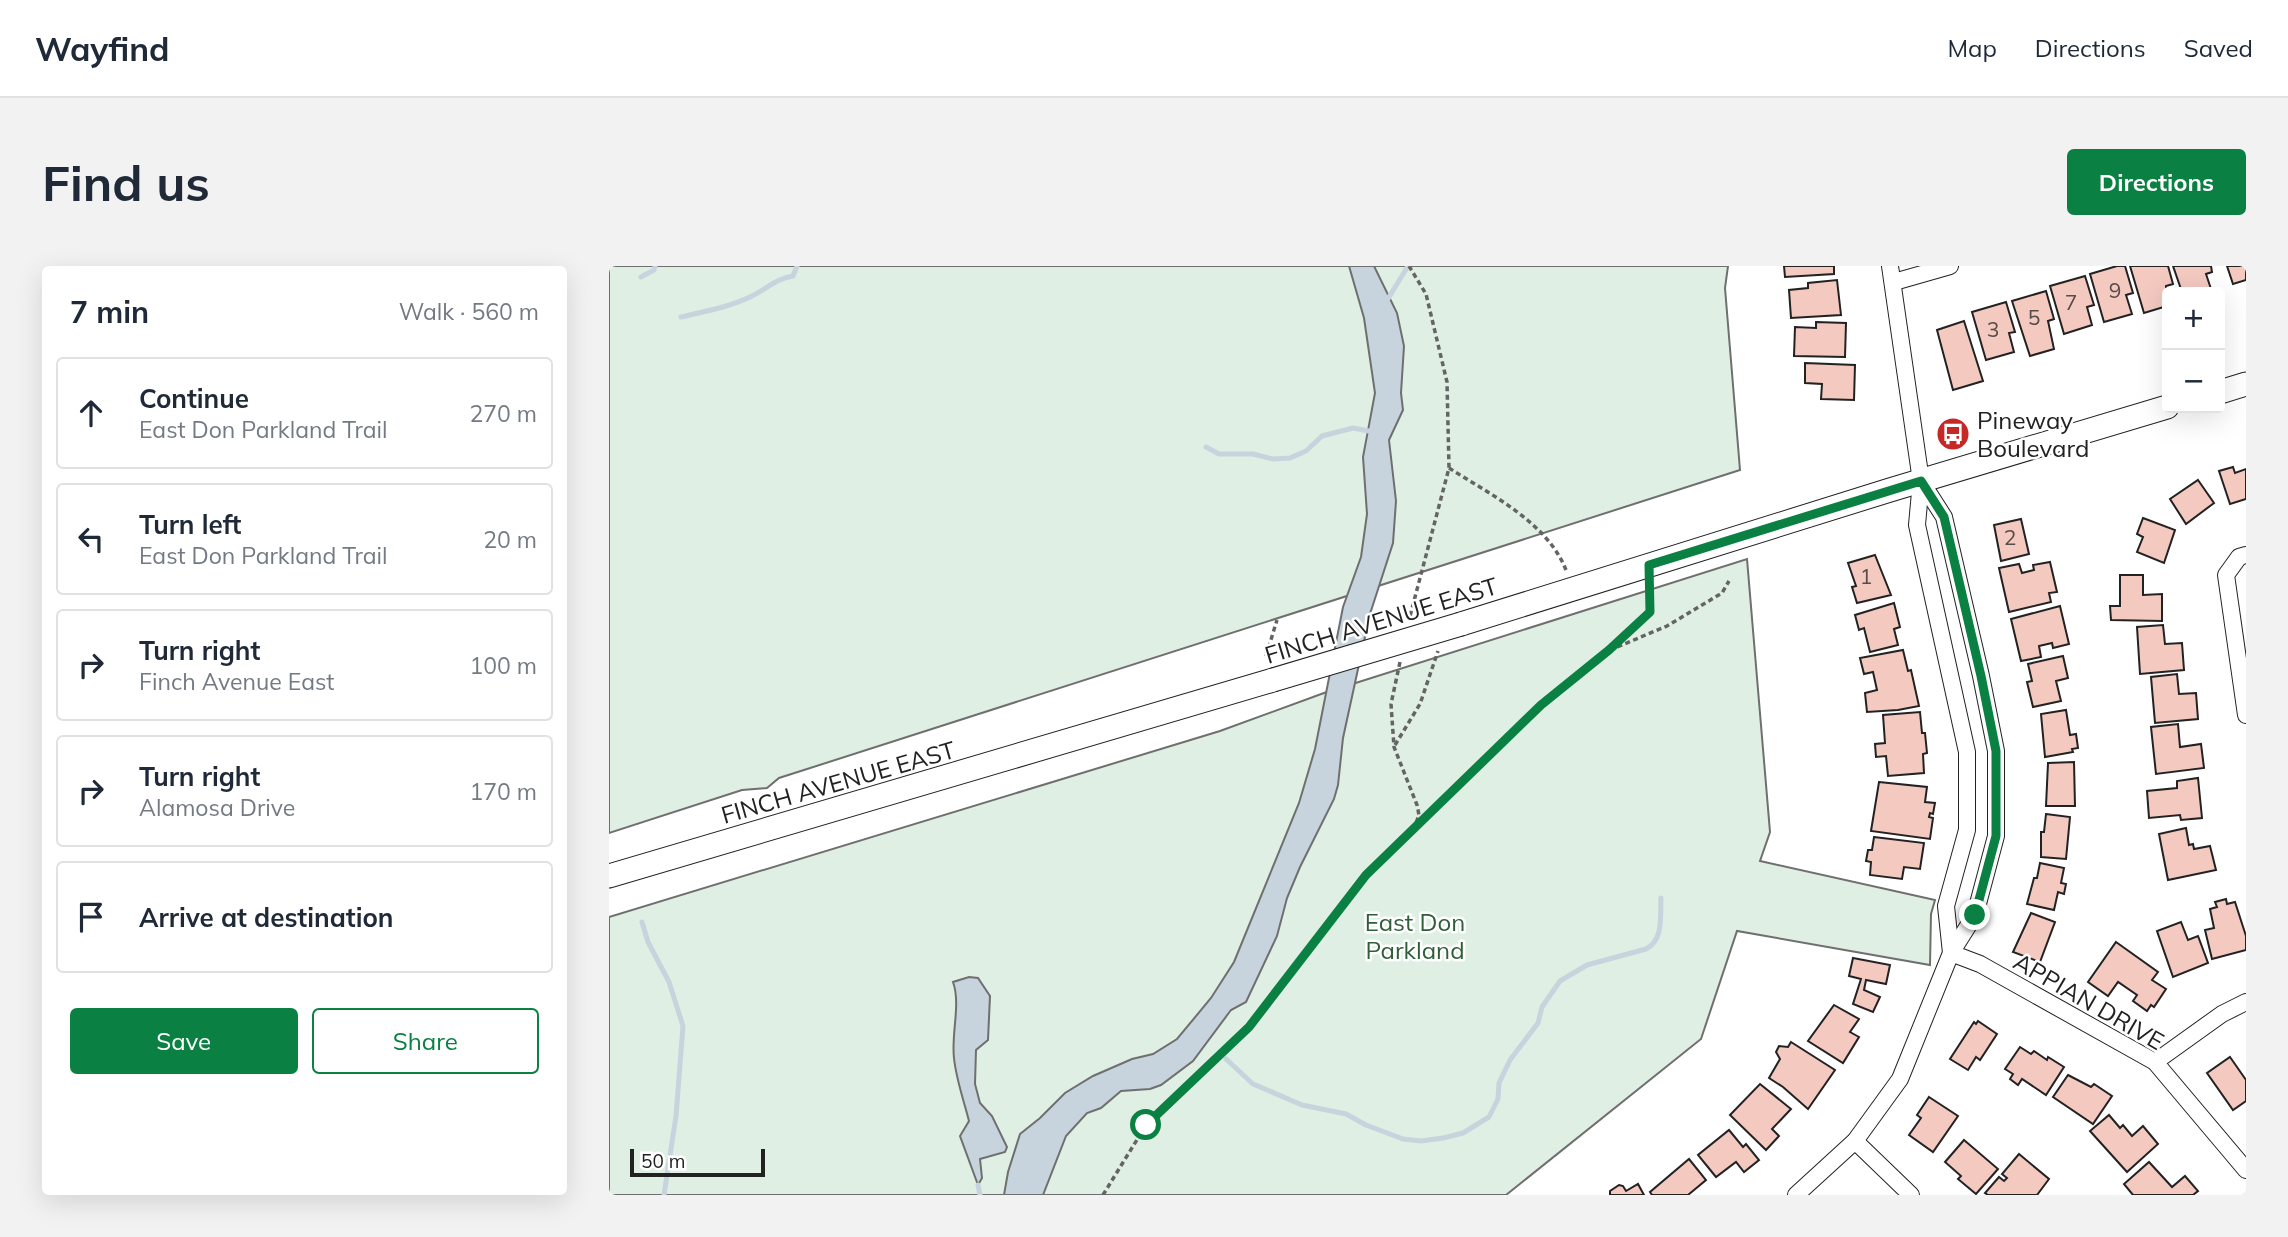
<!DOCTYPE html>
<meta charset="utf-8">
<style>
:root{--surface:#fff;--page:#f2f2f3;--text:#1f2937;--muted:#747a83;--line:#e0e1e3;--accent:#0b8043}
body{margin:0;font-family:Mulish,sans-serif;background:var(--page);color:var(--text)}
.controls{position:absolute;right:21px;top:21px;display:grid;overflow:hidden;border-radius:7px;box-shadow:0 7px 28px #0002}
.controls button{width:63px;height:63px;display:grid;place-items:center;padding:0;border:0;border-bottom:2px solid var(--line);background:var(--surface);color:var(--text);font:35px sans-serif}
.scale{position:absolute;left:21px;bottom:18px;width:135px;box-sizing:border-box;padding-left:7px;border:4px solid #222;border-top:0;font-size:19px;line-height:24px;white-space:nowrap;color:#222;-webkit-text-stroke:5px #fff;paint-order:stroke}
.stop{position:absolute;width:21px;height:21px;margin:-16px;border:5px solid #0b8043;border-radius:50%;background:#fff}
.stop.end{background:#0b8043;border-color:#fff;box-shadow:0 2px 7px #0008}
.list{margin:0;padding:0;list-style:none}
h2{display:flex;justify-content:space-between;align-items:center;height:91px;margin:0;padding:0 28px;font-size:30px}
h2 small{font-size:23px;font-weight:400;color:var(--muted)}
.list li{display:grid;grid-template-columns:46px 1fr auto;gap:21px;align-items:center;box-sizing:border-box;height:112px;margin:0 14px 14px;padding:0 14px;border:2px solid var(--line);border-radius:7px}
.list b{display:block;font-size:26px;white-space:nowrap}
.list p{margin:0;font-size:23px;white-space:nowrap;color:var(--muted)}
.list em{font-size:23px;font-style:normal;color:var(--muted)}
.actions{display:flex;gap:14px;padding:21px 28px}
.actions a{flex:1;padding:16px 0;border:2px solid var(--accent);border-radius:7px;text-align:center;font-size:24px;color:var(--accent)}
.actions .main{background:var(--accent);color:#fff}
.icon{flex:none;width:38px;height:38px;fill:none;stroke:currentColor;stroke-width:2;stroke-linecap:round;stroke-linejoin:round}
.map{position:relative;flex:none;width:1637px;height:929px;overflow:hidden;border-radius:7px}
header{display:flex;align-items:center;gap:42px;box-sizing:border-box;height:98px;padding:0 35px;background:var(--surface);border-bottom:2px solid var(--line)}
header strong{font-size:33px}
nav{display:flex;gap:38px;margin-inline-start:auto;font-size:24px}
.intro{display:flex;align-items:center;justify-content:space-between;box-sizing:border-box;height:168px;padding:0 42px}
h1{margin:0;font-size:49px}
.button{padding:18px 32px;border-radius:7px;background:var(--accent);color:#fff;font-size:24px;font-weight:700}
main{display:flex;gap:42px;padding:0 42px}
aside{flex:1;background:var(--surface);border-radius:7px;box-shadow:0 7px 28px #0002}
.map>svg:first-child{display:block}
</style>
<header>
<strong>Wayfind</strong>
<nav><a>Map</a><a>Directions</a><a>Saved</a></nav>
</header>
<div class="intro"><h1>Find us</h1><a class="button">Directions</a></div>
<main>
<aside>
<h2>7 min<small>Walk · 560 m</small></h2>
<ul class="list">
<li><svg class="icon" aria-label="ahead" viewBox="0 0 24 24"><path d="M12 20V5M6 11l6-6 6 6"/></svg><div><b>Continue</b><p>East Don Parkland Trail</p></div><em>270 m</em></li>
<li><svg class="icon" aria-label="left" viewBox="0 0 24 24"><path d="M17 20v-9H6M10 6l-5 5 5 5"/></svg><div><b>Turn left</b><p>East Don Parkland Trail</p></div><em>20 m</em></li>
<li><svg class="icon" aria-label="right" viewBox="0 0 24 24"><path d="M7 20v-9h11M14 6l5 5-5 5"/></svg><div><b>Turn right</b><p>Finch Avenue East</p></div><em>100 m</em></li>
<li><svg class="icon" aria-label="right" viewBox="0 0 24 24"><path d="M7 20v-9h11M14 6l5 5-5 5"/></svg><div><b>Turn right</b><p>Alamosa Drive</p></div><em>170 m</em></li>
<li><svg class="icon" aria-label="arrive" viewBox="0 0 24 24"><path d="M6 21V4h12l-3 4 3 4H6"/></svg><div><b>Arrive at destination</b></div></li>
</ul>
<div class="actions"><a class="main">Save</a><a>Share</a></div>
</aside>
<div class="map">
<svg width="1637" height="929" viewBox="0 0 1637 929">
<rect width="100%" height="100%" fill="#fff"/>
<!-- green -->
<g fill="#e0efe3" stroke="#6f6f6f" stroke-width="2">
<path d="M0,0H1119L1116,22L1131,204L170,512L158,522L133,524L0,567Z"/>
<path d="M1138,293L1161,566L1151,595L1326,634L1322,648L1321,699L1128,665L1092,773L897,929H0V651L611,465L715,427Z"/>
</g>
<!-- water -->
<g fill="#c7d3dd" stroke="#6f6f6f" stroke-width="2">
<path d="M740,0H765L788,47L795,80L792,127L794,144L780,174L787,235L784,277L761,348L734,472L729,519L725,533L691,601L678,632L668,670L637,736L622,744L584,795L552,819L541,823L512,825L492,842L478,847L457,870L434,929H395L399,906L411,868L431,852L456,827L484,810L523,793L544,788L568,773L602,732L625,696L690,537L706,483L734,341L752,291L758,248L754,191L766,127L755,52Z"/>
<path d="M360,711L369,712L381,730L379,774L367,784L366,818L371,837L383,850L398,881L396,886L371,893L373,912L369,919L351,870L360,855C355,835 347,813 345,792C342,768 352,738 344,716Z"/>
</g>
<g fill="none" stroke-linecap="round" stroke-linejoin="round">
<!-- stream -->
<g stroke="#c7d3dd" stroke-width="5">
<path d="M32,11L45,4L46,0"/>
<path d="M777,36L799,0"/>
<path d="M72,51C97,45 121,41 143,30C157,23 169,12 184,10L188,0"/>
<path d="M597,181L610,188H644L664,193L681,192L697,185L713,170L744,162L765,166"/>
<path d="M33,656L39,676L60,716L74,760L67,850L55,929"/>
<path d="M617,793L644,818L693,839L737,848L757,859L794,873L812,875L834,872L854,867L880,851L889,833L890,817L901,794L929,757L933,741L951,715L978,699L1037,683C1055,674 1051,650 1052,632"/>
<path d="M369,919L371,929"/>
</g>
</g>
<!-- building -->
<g fill="#f3c9c0" stroke="#222" stroke-width="2">
<path d="M1175,0H1225V8L1176,11Z"/>
<path d="M1508,0H1516L1524,27L1517,29L1523,48L1495,56L1481,8Z"/>
<path d="M1521,0H1559L1564,18L1557,20L1558,40L1535,47Z"/>
<path d="M1564,0H1602L1603,6L1597,8L1603,26H1573Z"/>
<path d="M1618,0H1637V14L1624,18Z"/>
<path d="M1476,10L1485,39L1478,41L1483,59L1455,68L1441,20Z"/>
<path d="M1228,14L1232,49L1182,52L1180,24L1199,22V17Z"/>
<path d="M1437,25L1445,53L1439,55L1445,83L1421,90L1403,35Z"/>
<path d="M1397,36L1406,66L1400,67L1405,86L1377,94L1363,46Z"/>
<path d="M1355,55L1374,115L1344,124L1328,64Z"/>
<path d="M1207,56L1237,57L1236,91L1185,90L1186,61L1207,62Z"/>
<path d="M1196,97L1246,99L1245,134L1212,133L1213,118L1196,117Z"/>
<path d="M1624,201L1626,207L1637,203V233L1621,238L1610,205Z"/>
<path d="M1589,214L1605,237L1577,258L1561,233Z"/>
<path d="M1534,252L1566,264L1555,297L1528,286L1534,271L1528,268Z"/>
<path d="M1412,253L1420,288L1392,295L1385,259Z"/>
<path d="M1266,289L1282,329L1248,337L1243,321L1247,320L1239,297Z"/>
<path d="M1441,296L1448,326L1440,327L1442,336L1400,346L1390,302L1410,298L1413,307L1425,304L1424,299Z"/>
<path d="M1511,309H1534V329L1553,328V355L1502,354L1501,340H1511Z"/>
<path d="M1285,337L1291,361L1285,363L1289,379L1261,386L1255,362L1250,364L1246,349Z"/>
<path d="M1451,340L1460,378L1444,382L1443,377L1430,380L1432,391L1412,395L1402,353Z"/>
<path d="M1554,359L1556,378L1573,377L1575,404L1531,408L1528,361Z"/>
<path d="M1294,384L1299,405L1302,404L1310,440L1289,444L1258,446L1256,427L1268,424L1264,406L1255,408L1251,392Z"/>
<path d="M1454,390L1459,412L1447,415L1452,435L1424,441L1418,416L1423,415L1419,398Z"/>
<path d="M1568,408L1570,428L1587,427L1589,453L1546,457L1542,411Z"/>
<path d="M1457,444L1461,469L1467,468L1469,482L1463,483L1464,486L1436,491L1432,448Z"/>
<path d="M1311,446L1313,467H1316L1318,487L1314,488L1315,507L1279,510L1277,490L1267,491L1266,478L1276,477L1274,449Z"/>
<path d="M1569,458L1571,481L1592,478L1595,502L1547,508L1542,461Z"/>
<path d="M1465,496L1466,540H1437L1439,497Z"/>
<path d="M1589,512L1593,552L1572,554L1571,549L1540,552L1538,525L1568,522V515Z"/>
<path d="M1270,516L1318,521L1316,536L1326,537L1324,548L1321,547L1320,551L1324,552L1321,573L1262,565Z"/>
<path d="M1437,548L1461,551L1457,593L1432,591V566H1435Z"/>
<path d="M1577,562L1580,579L1584,578L1585,583L1601,580L1607,604L1559,614L1550,568Z"/>
<path d="M1265,571L1315,577L1311,603L1295,601L1293,613L1261,609L1262,596L1257,595L1259,584H1263Z"/>
<path d="M1431,597L1455,602L1452,617L1457,618L1455,628L1449,626L1445,644L1418,638L1425,612H1428Z"/>
<path d="M1617,633L1618,638L1626,636L1637,670V684L1603,693L1596,664L1605,662L1601,643L1608,641L1606,636Z"/>
<path d="M1422,647L1446,656L1431,696L1404,686Z"/>
<path d="M1572,656L1579,674L1589,670L1599,697L1564,711L1548,665Z"/>
<path d="M1507,676L1549,706L1543,714L1557,723L1545,741L1542,739L1538,745L1524,735L1528,729L1509,716L1499,730L1479,716Z"/>
<path d="M1244,692L1281,699L1277,718L1257,714L1255,724L1271,731L1264,746L1244,738L1252,713L1240,710Z"/>
<path d="M1225,739L1250,753L1241,766L1250,771L1234,797L1199,775Z"/>
<path d="M1369,755L1388,768L1371,794L1367,791L1359,804L1341,793L1365,756L1367,758Z"/>
<path d="M1182,776L1226,804L1199,843L1174,821L1160,812L1171,793L1167,786L1170,780L1179,781Z"/>
<path d="M1411,781L1422,788L1425,785L1438,794L1439,791L1455,801L1437,829L1413,813L1409,819L1401,813L1404,808L1396,803Z"/>
<path d="M1621,791L1637,814V835L1624,844L1598,807Z"/>
<path d="M1459,809L1482,821L1485,818L1503,830L1484,858L1444,831Z"/>
<path d="M1151,818L1182,843L1163,863L1170,870L1157,884L1121,849Z"/>
<path d="M1320,831L1349,850L1324,886L1300,869L1312,852L1308,849Z"/>
<path d="M1500,849L1511,862L1514,859L1523,870L1534,860L1549,878L1518,906L1481,865Z"/>
<path d="M1120,864L1134,881L1137,878L1150,894L1135,906L1127,896L1107,911L1089,889Z"/>
<path d="M1355,874L1389,903L1367,928L1349,913L1352,910L1336,896Z"/>
<path d="M1410,888L1440,913L1428,929H1379L1376,927L1390,911L1395,915L1398,912L1393,908Z"/>
<path d="M1080,893L1097,914L1079,929H1043L1041,926Z"/>
<path d="M1540,896L1563,921L1576,910L1589,925L1584,929H1524L1515,918Z"/>
<path d="M1010,919L1014,920L1017,925L1029,918L1035,929H1001V925Z"/>
</g>
<g fill="none" stroke-linecap="round" stroke-linejoin="round">
<defs>
<g id="street">
<path d="M1281,0L1312,215L1308,259L1358,486V564L1337,640L1342,687"/>
<path d="M1285,16L1341,0"/>
<path d="M1637,289L1630,291L1617,309L1637,449"/>
<path d="M1342,687L1371,698L1546,796L1637,904"/>
<path d="M1546,796L1613,748L1637,736"/>
<path d="M1246,875L1302,929"/>
<path d="M1187,929L1246,875L1291,813L1342,687L1366,649L1387,570V485L1372,410L1335,251L1312,215"/>
</g>
<g id="secondary">
<path d="M1611,126L1637,118"/>
<path d="M852,358L1281,224L1558,141"/>
<path d="M0,610L664,414"/>
</g>
</defs>
<!-- street casing -->
<use href="#street" stroke="#222" stroke-width="18"/>
<!-- secondary casing -->
<use href="#secondary" stroke="#222" stroke-width="25"/>
<!-- path -->
<g stroke="#646464" stroke-width="3.5" stroke-dasharray="5 3.5" stroke-linecap="butt">
<path d="M800,0L817,28L838,116L840,202L800,354"/>
<path d="M840,202C882,229 938,256 957,304"/>
<path d="M1005,380L1041,346V320"/>
<path d="M657,390L668,354"/>
<path d="M791,396L782,438L785,481L808,539L810,549L807,557"/>
<path d="M786,479L811,438L829,385"/>
<path d="M494,929L537,859L640,761L757,609L807,559L932,439L1001,384L1058,360L1113,327L1120,315"/>
</g>
<!-- street -->
<use href="#street" stroke="#fff" stroke-width="16"/>
<!-- secondary -->
<use href="#secondary" stroke="#fff" stroke-width="23"/>
<defs>
<path id="secondary-bridge" d="M664,414L852,358"/>
</defs>
<!-- secondary-bridge casing -->
<use href="#secondary-bridge" stroke="#222" stroke-width="25" stroke-linecap="butt"/>
<!-- secondary-bridge -->
<use href="#secondary-bridge" stroke="#fff" stroke-width="23"/>
</g>
<g fill="none" stroke-linecap="round" stroke-linejoin="round">
<!-- route -->
<path stroke="#0b8043" stroke-width="9" d="M537,859L640,761L757,609L932,439L1000,384L1041,346L1040,299L1312,215L1335,251L1372,410L1387,485V570L1366,649"/>
</g>
<!-- icons -->
<defs>
<symbol id="bus-disc" viewBox="-11 -11 22 22"><circle r="9.5" fill="#c62828" stroke="#fff"/><path d="M-5-6H5V4H4V6H2V4H-2V6H-4V4H-5ZM-3.5-4V0h7V-4ZM-3.5 1.2v1.5H-2V1.2ZM2 1.2v1.5H3.5V1.2Z" fill="#fff"/></symbol>
</defs>
<g fill-rule="evenodd">
<use href="#bus-disc" x="1325" y="149" width="38" height="38"/>
</g>
<g text-anchor="middle" dominant-baseline="central" stroke-width="5" stroke-linejoin="round" paint-order="stroke">
<!-- number labels -->
<g font-size="21" fill="#564c4a">
<text x="1506" y="24">9</text>
<text x="1462" y="36">7</text>
<text x="1425" y="51">5</text>
<text x="1384" y="63">3</text>
<text x="1401" y="271">2</text>
<text x="1257" y="310">1</text>
</g>
<!-- poi labels -->
<g font-size="24" fill="#222" stroke="#fff" text-anchor="start">
<text x="1368" y="154">Pineway<tspan x="1368" dy="28">Boulevard</tspan></text>
</g>
<!-- street labels -->
<g font-size="24" fill="#222" stroke="#fff">
<text transform="translate(772 354) rotate(-17)">FINCH AVENUE EAST</text>
<text transform="translate(229 516) rotate(-16)">FINCH AVENUE EAST</text>
<text transform="translate(1480 735) rotate(30)">APPIAN DRIVE</text>
</g>
<!-- park labels -->
<g font-size="24" fill="#2f5e38" stroke="#fff">
<text x="806" y="656">East Don<tspan x="806" dy="28">Parkland</tspan></text>
</g>
</g>
</svg>
<div class="controls">
<button>+</button>
<button>−</button>
</div>
<div class="scale">50 m</div>
<div class="stop" style="left:537px;top:859px"></div>
<div class="stop end" style="left:1366px;top:649px"></div>
</div>
</main>
